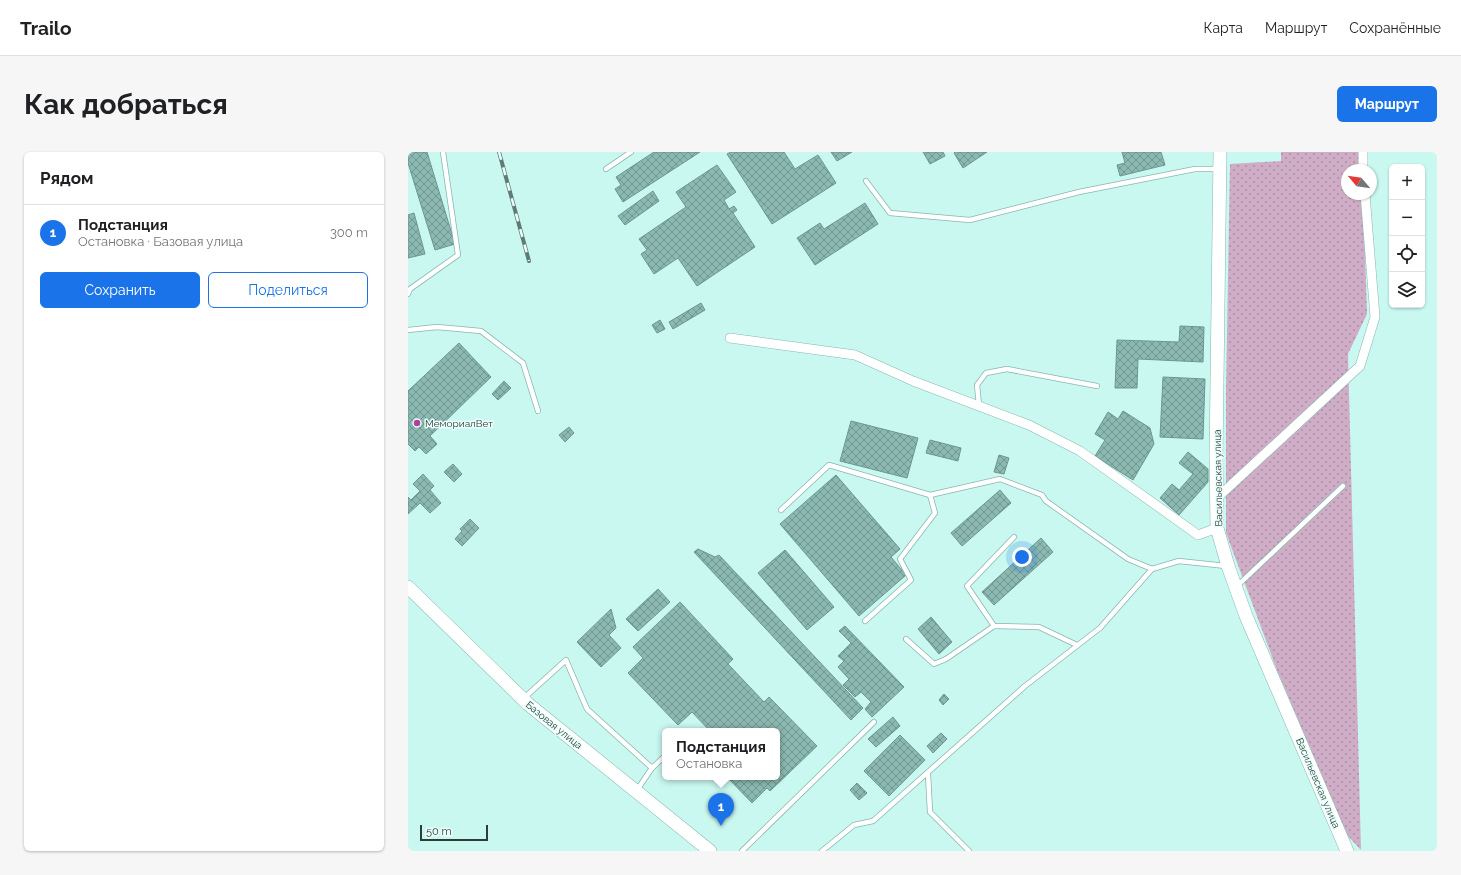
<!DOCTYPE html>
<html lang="ru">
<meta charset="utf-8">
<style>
:root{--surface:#fff;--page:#f6f6f6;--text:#202124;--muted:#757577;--line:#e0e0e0;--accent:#1a73e8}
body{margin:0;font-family:Raleway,sans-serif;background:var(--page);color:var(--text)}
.controls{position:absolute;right:12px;top:12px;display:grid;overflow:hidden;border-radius:6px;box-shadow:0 1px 3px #0004}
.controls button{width:36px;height:36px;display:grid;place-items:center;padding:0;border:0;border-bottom:1px solid var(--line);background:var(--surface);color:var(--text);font:20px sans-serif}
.compass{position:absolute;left:933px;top:12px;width:36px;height:36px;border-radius:50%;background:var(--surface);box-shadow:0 1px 3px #0004;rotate:299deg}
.scale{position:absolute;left:12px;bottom:10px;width:68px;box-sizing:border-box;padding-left:4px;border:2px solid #2b3e3b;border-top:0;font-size:11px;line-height:14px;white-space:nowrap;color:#2b3e3b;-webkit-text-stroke:3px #ecfffb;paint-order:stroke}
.you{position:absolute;left:614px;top:405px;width:14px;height:14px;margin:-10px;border:3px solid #fff;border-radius:50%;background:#1a73e8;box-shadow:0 0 0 6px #1a73e833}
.badge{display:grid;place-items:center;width:26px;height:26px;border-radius:50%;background:var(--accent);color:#fff;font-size:13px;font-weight:700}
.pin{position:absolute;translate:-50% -33px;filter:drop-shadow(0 1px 2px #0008)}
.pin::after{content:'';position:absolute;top:21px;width:14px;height:12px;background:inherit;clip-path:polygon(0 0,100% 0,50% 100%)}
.popup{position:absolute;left:254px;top:576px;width:118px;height:52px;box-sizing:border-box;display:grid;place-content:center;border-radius:6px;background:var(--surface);filter:drop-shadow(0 1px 3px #0005);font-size:13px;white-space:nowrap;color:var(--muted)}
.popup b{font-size:15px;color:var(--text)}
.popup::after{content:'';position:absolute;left:50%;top:100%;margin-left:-8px;border:8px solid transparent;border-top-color:var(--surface)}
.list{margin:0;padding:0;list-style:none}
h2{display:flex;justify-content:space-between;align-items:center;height:52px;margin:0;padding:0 16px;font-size:17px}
h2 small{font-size:13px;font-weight:400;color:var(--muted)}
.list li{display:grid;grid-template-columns:26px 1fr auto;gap:12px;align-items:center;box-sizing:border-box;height:56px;padding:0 16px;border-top:1px solid var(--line)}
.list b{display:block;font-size:15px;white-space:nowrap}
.list p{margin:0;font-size:13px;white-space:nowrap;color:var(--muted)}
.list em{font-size:13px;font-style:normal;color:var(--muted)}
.actions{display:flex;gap:8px;padding:12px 16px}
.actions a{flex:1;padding:9px 0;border:1px solid var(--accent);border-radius:6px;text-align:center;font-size:14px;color:var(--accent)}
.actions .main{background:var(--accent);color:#fff}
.icon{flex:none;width:22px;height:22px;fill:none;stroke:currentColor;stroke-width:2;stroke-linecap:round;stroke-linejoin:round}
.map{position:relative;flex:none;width:1029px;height:699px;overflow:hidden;border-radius:6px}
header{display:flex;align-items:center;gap:24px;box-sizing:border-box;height:56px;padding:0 20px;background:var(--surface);border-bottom:1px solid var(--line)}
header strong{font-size:19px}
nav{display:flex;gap:22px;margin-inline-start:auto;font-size:14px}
.intro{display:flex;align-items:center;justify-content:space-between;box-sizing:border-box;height:96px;padding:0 24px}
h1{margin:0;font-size:28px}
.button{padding:10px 18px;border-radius:6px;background:var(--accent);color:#fff;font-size:14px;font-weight:700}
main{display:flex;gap:24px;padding:0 24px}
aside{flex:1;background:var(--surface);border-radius:6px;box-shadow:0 1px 3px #0004}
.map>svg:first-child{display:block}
</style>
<header>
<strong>Trailo</strong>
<nav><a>Карта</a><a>Маршрут</a><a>Сохранённые</a></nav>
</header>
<div class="intro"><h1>Как добраться</h1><a class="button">Маршрут</a></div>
<main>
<aside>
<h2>Рядом<small></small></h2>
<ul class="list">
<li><span class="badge">1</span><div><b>Подстанция</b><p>Остановка · Базовая улица</p></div><em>300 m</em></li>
</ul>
<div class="actions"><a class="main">Сохранить</a><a>Поделиться</a></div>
</aside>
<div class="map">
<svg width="1029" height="699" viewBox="0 0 1029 699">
<defs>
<pattern id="grass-dots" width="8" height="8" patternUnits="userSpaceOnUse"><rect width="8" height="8" fill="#cfadc6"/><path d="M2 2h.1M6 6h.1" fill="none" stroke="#a88ea2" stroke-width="1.8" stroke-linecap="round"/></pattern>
<pattern id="building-cross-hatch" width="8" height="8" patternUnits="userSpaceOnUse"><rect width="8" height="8" fill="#8bb8b0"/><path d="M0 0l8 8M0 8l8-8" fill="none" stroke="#729790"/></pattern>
</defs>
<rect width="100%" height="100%" fill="#c9f8f0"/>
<!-- grass -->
<path fill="url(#grass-dots)" d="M873,0H953L954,18H939V42H955L959,162L940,202L953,698L939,683L869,518L818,381V238L822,12L873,9Z"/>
<!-- building -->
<g fill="url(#building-cross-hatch)" stroke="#6a9790">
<path d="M0,0H19L47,92L27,98L0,11Z"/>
<path d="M246,0H292L215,50L207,37L213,33L208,25Z"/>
<path d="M323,0H376L387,17L410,3L428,31L364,72L319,2Z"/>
<path d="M423,0H444L429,9Z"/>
<path d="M515,0H535L537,4L522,12Z"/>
<path d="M547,0H579L555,16L546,1Z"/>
<path d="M714,0H753L757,13L712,24L709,13L717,11Z"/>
<path d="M309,13L328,40L316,48L321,57L326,54L329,58L325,61L347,95L289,134L270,106L246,122L233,102L239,98L231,87L278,55L268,40Z"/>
<path d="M245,39L251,49L217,73L210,64Z"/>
<path d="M457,51L470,72L407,113L389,86L412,71L416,77Z"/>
<path d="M6,61L17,102L0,106V63Z"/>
<path d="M293,151L297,158L265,177L261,170Z"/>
<path d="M252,168L257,177L249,181L244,173Z"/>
<path d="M772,174L796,175L795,210L730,207L729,236H707L709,188L771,190Z"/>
<path d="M51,191L83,225L22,284L29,292L18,302L11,295L7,299L0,292V239Z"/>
<path d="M755,225L797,227L795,287L752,285Z"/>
<path d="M96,229L103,236L90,248L84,242Z"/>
<path d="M715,259L742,276L746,292L725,328L687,304L697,288L687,282L700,260L710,267Z"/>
<path d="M443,269L510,286L499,326L432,309Z"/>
<path d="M161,275L166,281L157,290L151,283Z"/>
<path d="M522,288L553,296L550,309L518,301Z"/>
<path d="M780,300L800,317V330L771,363L752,346L764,332L771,338L785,322L771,311Z"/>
<path d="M591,303L601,306L596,322L586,320Z"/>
<path d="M45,312L54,322L46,330L36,320Z"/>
<path d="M15,322L26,334L22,338L33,351L22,361L12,351L0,362V345L3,348L12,339L5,332Z"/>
<path d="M428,323L492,397L483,405L498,423L451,464L372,372Z"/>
<path d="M592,338L603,351L554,394L543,381Z"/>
<path d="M62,367L71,376L54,394L47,387L54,379L52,377Z"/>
<path d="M633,386L645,400L586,453L574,440Z"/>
<path d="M290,397L307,405L311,403L455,556L443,568L286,400Z"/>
<path d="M377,398L426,455L399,478L350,421Z"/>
<path d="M250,437L262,450L230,479L218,467Z"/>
<path d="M272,450L325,507L320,512L356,550L361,545L409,594L362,639L359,636L344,651L319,625H369V579H302L284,560L270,573L220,521L235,506L225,495Z"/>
<path d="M203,457L208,476L201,483L213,496L193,515L169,490Z"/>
<path d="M523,465L544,490L531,502L510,477Z"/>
<path d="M437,474L496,535L464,565L457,557L463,550L453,540L447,545L435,533L441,527L430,515L436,509L430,504L443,491L431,479Z"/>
<path d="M536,542L541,547L535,553L531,548Z"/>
<path d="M485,565L492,574L468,595L460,587Z"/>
<path d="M533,581L539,587L525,601L519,594Z"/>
<path d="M492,583L517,608L481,644L456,619Z"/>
<path d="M449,631L459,641L451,648L442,638Z"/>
</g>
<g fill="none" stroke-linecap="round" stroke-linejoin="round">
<defs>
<g id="lane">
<path d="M198,17L223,0"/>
<path d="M458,29L482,61L562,68L671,40L787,17H810"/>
<path d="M0,142L2,137L50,103L35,0"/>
<path d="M0,178L29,175L73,179L115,211L130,259"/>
<path d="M571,253L569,233L578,221L599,217L689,234"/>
<path d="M373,358L421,313L522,343L592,327L634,343L638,349L720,407L744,417L771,409L818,414"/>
<path d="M606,385L559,434L586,474L631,475L669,493"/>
<path d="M829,434L935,334"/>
<path d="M457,469L503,428L492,407L527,361L522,343"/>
<path d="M498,487L526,512L538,507L586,474"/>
<path d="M116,546L158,508L179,557L244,616L257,604"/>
<path d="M520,622L522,660L561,699"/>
<path d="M229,638L244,616"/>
<path d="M334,699L466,570"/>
<path d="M414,699L446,673L465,669L617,534L692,476L744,417"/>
</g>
<g id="street">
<path d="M955,0V18"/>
<path d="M322,186L447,203L505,229L621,273L672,299L790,383L809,376"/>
<path d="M809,346L952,214L967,165L957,42"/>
</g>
<g id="secondary">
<path d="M812,0L808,306L809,376L820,414L838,464L939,699"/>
<path d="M0,435L120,552L302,699"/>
</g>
</defs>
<!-- lane casing -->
<use href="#lane" stroke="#89b7af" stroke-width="6"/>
<!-- street casing -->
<use href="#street" stroke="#89b7af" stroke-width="10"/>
<!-- secondary casing -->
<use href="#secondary" stroke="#89b7af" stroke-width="14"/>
<!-- lane -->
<use href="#lane" stroke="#fff" stroke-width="4.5"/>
<!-- street -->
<use href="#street" stroke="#fff" stroke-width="9"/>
<!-- secondary -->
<use href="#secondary" stroke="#fff" stroke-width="13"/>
<defs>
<path id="rail" d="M91,0L121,109"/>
</defs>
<!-- rail casing -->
<use href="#rail" stroke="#5e7b76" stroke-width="4"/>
<!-- rail -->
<use href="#rail" stroke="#ecfffb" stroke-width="2.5" stroke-dasharray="8" stroke-linecap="butt"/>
</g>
<!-- markers -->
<circle fill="#b1409c" stroke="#ecfffb" stroke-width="1.5" cx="9" cy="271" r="4"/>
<g text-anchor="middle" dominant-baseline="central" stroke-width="3" stroke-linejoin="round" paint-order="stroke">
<!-- poi labels -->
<g font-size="10" fill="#2b3e3b" stroke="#ecfffb" text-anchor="start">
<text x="17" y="271">МемориалВет</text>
</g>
<!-- street labels -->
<g font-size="10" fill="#2b3e3b" stroke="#ecfffb">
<text transform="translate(810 326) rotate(-91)">Васильевская улица</text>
<text transform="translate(146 573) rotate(39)">Базовая улица</text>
<text transform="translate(910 631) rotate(67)">Васильевская улица</text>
</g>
</g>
</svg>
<div class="controls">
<button>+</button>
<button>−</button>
<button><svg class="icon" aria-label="locate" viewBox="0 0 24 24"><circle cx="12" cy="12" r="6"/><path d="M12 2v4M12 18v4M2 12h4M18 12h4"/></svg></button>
<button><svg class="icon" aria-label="layers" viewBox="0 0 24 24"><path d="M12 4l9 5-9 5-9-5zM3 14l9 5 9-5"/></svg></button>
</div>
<svg class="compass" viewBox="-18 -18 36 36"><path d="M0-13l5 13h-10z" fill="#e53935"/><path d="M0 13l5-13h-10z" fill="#757577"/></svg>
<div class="scale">50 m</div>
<div class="you"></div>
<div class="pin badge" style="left:313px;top:674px">1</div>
<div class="popup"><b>Подстанция</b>Остановка</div>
</div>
</main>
